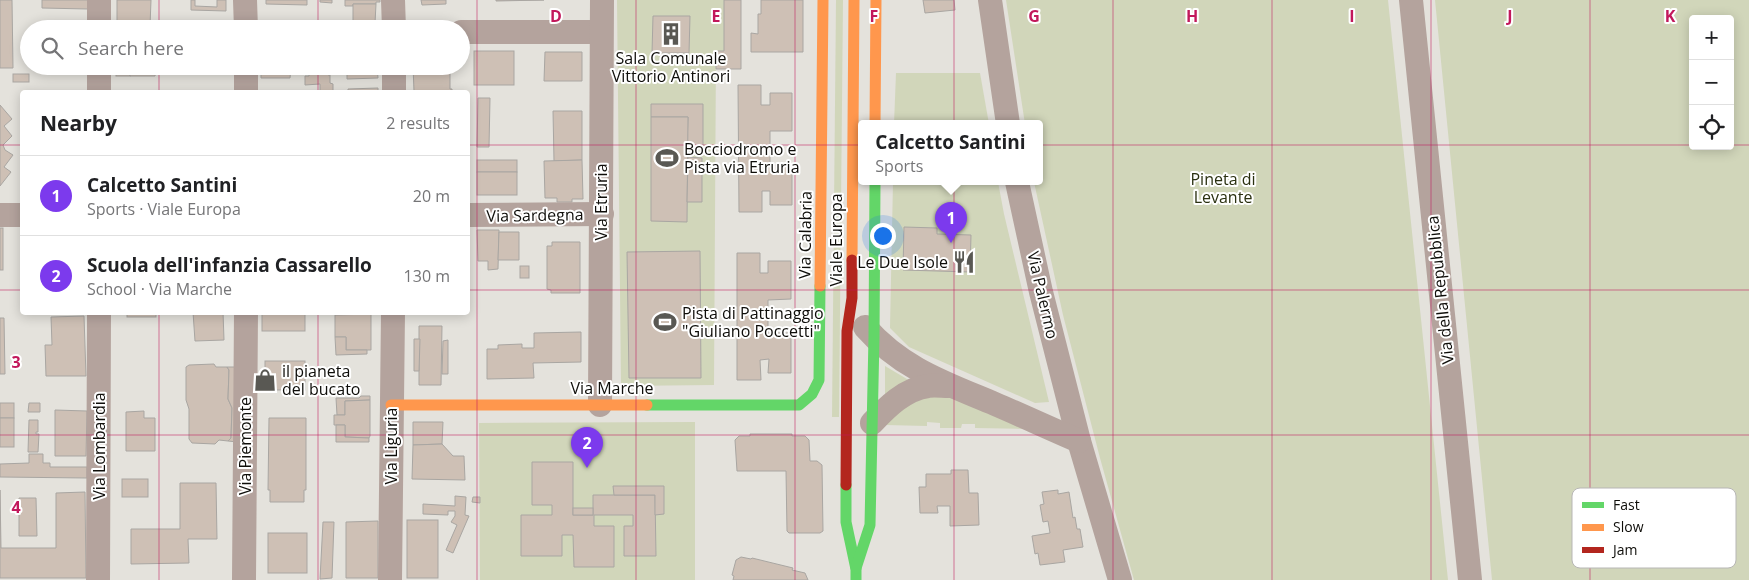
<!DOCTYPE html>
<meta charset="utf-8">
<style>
:root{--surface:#fff;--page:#f2f2f2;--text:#202124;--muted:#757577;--line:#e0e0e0;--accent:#7c3aed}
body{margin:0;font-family:"Open Sans",sans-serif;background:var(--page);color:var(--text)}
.controls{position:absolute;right:15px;top:15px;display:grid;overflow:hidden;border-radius:5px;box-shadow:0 2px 12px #0003}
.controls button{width:45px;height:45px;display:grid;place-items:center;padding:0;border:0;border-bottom:1px solid var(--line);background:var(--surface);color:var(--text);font:25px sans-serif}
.you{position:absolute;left:882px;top:235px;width:18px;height:18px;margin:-12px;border:4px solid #fff;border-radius:50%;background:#1a73e8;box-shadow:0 0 0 8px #1a73e833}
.badge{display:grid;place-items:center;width:32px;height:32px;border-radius:50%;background:var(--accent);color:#fff;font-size:16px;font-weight:700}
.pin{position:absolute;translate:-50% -41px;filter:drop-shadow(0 1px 2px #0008)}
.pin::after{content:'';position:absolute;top:26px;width:18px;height:15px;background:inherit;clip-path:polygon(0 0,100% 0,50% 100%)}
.popup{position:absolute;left:858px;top:120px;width:185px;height:65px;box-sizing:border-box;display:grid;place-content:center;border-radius:5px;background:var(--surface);filter:drop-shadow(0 1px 4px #0005);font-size:16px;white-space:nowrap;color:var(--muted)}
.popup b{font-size:19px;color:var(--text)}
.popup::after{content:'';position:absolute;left:50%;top:100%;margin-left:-10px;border:10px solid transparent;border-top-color:var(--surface)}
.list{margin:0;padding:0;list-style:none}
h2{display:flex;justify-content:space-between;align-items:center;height:65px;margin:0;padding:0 20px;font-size:21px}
h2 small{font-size:16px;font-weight:400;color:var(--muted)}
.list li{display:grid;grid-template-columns:32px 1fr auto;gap:15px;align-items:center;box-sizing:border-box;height:80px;padding:0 20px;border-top:1px solid var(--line)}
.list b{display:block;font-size:19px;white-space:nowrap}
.list p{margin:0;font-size:16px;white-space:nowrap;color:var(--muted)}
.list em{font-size:16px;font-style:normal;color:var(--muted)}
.icon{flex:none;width:28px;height:28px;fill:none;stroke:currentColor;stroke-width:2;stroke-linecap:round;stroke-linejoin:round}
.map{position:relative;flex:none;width:1749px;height:580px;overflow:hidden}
.search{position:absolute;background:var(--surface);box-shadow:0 2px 12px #0003;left:20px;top:20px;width:450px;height:55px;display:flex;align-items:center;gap:12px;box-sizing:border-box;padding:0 18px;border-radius:28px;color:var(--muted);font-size:19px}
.panel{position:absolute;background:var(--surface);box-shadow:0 2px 12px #0003;left:20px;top:90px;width:450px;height:225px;border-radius:5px}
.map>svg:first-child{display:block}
</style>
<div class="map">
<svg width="1749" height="580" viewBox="0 0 1749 580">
<rect width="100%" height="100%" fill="#e4e2dc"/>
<!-- green -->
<g fill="#d1d6ba" fill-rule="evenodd">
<path d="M617,0H724V51H716L714,385L621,386Z"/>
<path d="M836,0H843L839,417H832Z"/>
<path d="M1006,0H1388L1448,580H1134L1100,458L1063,315L1034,182H1040V124H1025Z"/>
<path d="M1435,0H1749V580H1492ZM1693,19H1730V146H1693Z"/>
<path d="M896,73H980L989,124H894Z"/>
<path d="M893,182H998L1004,214L1049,402L1035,403L909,347L890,328Z"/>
<path d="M885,366L912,382L885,397Z"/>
<path d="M946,395L1027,429L975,428V424H962L961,428H940V423L927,422V426L885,425L912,398Z"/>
<path d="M695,422V580H480L479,423Z"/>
</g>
<!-- building -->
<g fill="#cec0b5" stroke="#a9a6a2">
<path d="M0,0H12L13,68H0Z"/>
<path d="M42,0H89L88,9L42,8Z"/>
<path d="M117,0H151L150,26H117Z"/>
<path d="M191,0H195V6L217,7V0H226V11L191,10Z"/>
<path d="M266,0H307V5L266,4Z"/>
<path d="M320,0H332V3L320,2Z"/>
<path d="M345,0H380V2H376V4H353V6H345Z"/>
<path d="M421,0H446V4L422,5Z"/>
<path d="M496,0H544L496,1Z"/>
<path d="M724,0H741V69H716V51H724Z"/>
<path d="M761,0H803V52H751V33L758,34V14H761Z"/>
<path d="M923,0H954L955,10L925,13Z"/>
<path d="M353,4H376L375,23H377V29H353Z"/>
<path d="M653,16H690L689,53H652Z"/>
<rect x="121" y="26" width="29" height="3"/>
<rect x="308" y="26" width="13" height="3"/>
<rect x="474" y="51" width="40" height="34"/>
<path d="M545,52H582V81H544Z"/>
<path d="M43,66H44V69H56V71H43Z"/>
<rect x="44" y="66" width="35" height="3"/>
<rect x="79" y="66" width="12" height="3"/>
<rect x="116" y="66" width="14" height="10"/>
<path d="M130,66H156L155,76H130Z"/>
<path d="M187,66H232L231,73L187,72Z"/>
<path d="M261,66H291L290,78H261Z"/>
<path d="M311,66H328V75H330V83L333,84V92H320V84L305,85V76H309V68H311Z"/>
<path d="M347,66H377L378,78L347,79Z"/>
<path d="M413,66H450V89H452V92H416V91H414Z"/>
<rect x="13" y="74" width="16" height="8"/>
<path d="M738,85H761V105H770V93H792V131H770V165H792V205H770V191H762V212H739Z"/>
<path d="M378,88V92H348V89Z"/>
<path d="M478,98H490L489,147H477Z"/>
<path d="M651,104H703V146H687L688,117H651Z"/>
<path d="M0,105L12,119L4,126L12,136L3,145L5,150L13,155L4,167L11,172L0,186Z"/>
<path d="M553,111H582V160L554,161Z"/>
<path d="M651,117H688L687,222L651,221Z"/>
<path d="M688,157L702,158V202H687Z"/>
<rect x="477" y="160" width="40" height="12"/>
<path d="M582,160L583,199H572V202H557V198H545L544,161Z"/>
<rect x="477" y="172" width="40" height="23"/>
<path d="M904,227L937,228V234L971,235L970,272L903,270Z"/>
<rect x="0" y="228" width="3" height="42"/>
<path d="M477,230H499L498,269L488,270V261H478Z"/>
<path d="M499,232H519V260H498Z"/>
<path d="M552,242H580V293H551V290L547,289V246H552Z"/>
<path d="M700,251L701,378H629L627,252Z"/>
<path d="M737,253H760V273H768V261H791V299L768,300V333H791V373H768L769,359L760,360L761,380H737Z"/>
<rect x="520" y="266" width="9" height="12"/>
<rect x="127" y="312" width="29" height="5"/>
<path d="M193,312H223L224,340L195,341Z"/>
<rect x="262" y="312" width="43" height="19"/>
<path d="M371,314V350H346V337H335V315Z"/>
<path d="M84,316L86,376H46L45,345H52L51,317Z"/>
<path d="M0,318H4L5,374H0Z"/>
<path d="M419,326H442L441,385H419Z"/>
<path d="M581,332V362L533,363L534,378L487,379V349H498V345L522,344V348H534V333Z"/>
<path d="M335,337H346V350H367V354L336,355Z"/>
<path d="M414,339H420L419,371H414Z"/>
<path d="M448,340V374H442L443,341Z"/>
<rect x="265" y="361" width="40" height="29"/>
<path d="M214,364L216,367H227L229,370L228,399L232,408L231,438L228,441L219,440L215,444L192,443L189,439V409L186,400V367L189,365Z"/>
<path d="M227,367H237V442L228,441L231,438L232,408L228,399L229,370Z"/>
<path d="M361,396H370V400L345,401V415H337L336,398H359Z"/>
<path d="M370,400V436L369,438L345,437V425H334V415H345V401Z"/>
<rect x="0" y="403" width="14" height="15"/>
<path d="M29,403H40V412H28Z"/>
<path d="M55,410L87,411L86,456H55Z"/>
<path d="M144,411V418H155V451H126V412Z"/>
<rect x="0" y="418" width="14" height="29"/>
<path d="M269,418H306V490H304V502H270V490H268Z"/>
<path d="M29,420H38V432H36V434H39L38,452H28Z"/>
<path d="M413,422H443L442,444L413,445Z"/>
<path d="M336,425H345V437L369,438V442H336Z"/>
<path d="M750,434H792V436H805L809,440L810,461H817L822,465L823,531L820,533H789L787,531L786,471H737L735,440L739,436H750Z"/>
<path d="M442,444L453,456H464L465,480L412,479L413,445Z"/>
<path d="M29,454H43V463H50V467H87V478L0,477V464L29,463Z"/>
<path d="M532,462H573V515H593V495H655L656,556H624V526H633V515H594V526H614V567H574L573,535H562V556H521V515H552V505H532Z"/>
<path d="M951,470H968L969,493H978L979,525L950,526V506H937L938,513H920L919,487H926V474H951Z"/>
<rect x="122" y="479" width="26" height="18"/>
<path d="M180,483H216L217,539H188L189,563L131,564V529H180Z"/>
<path d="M613,486H664V514L655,515V495H614Z"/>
<path d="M0,490L1,548H56V493L85,492L86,578H0Z"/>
<path d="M1058,490V494L1069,492L1073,518L1075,517L1077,529H1080L1083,547L1063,550L1065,562L1040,565L1038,553L1035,554L1032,536L1050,533L1048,521L1043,522L1040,505L1044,504L1042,492Z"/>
<path d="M455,496L466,497L465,515L469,516L453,553L446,550L457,525L451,522L455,516V511H448V515L423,514V504L455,506Z"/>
<path d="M473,497H480V503L472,502Z"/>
<path d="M19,498H36L37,536H19Z"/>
<rect x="573" y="508" width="20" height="7"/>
<rect x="407" y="520" width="31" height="58"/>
<path d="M378,521V578H346V522Z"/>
<path d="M323,522H334L332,578L320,579Z"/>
<rect x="268" y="533" width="39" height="40"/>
<path d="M741,557L751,559L752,558L793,568L792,570L805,573L808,580H733L734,576L732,575L736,560Z"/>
</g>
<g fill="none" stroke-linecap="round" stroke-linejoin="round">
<!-- street -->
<g stroke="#b4a39d" stroke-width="24">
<path d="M99,0V29"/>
<path d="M245,0L246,29"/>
<path d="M393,0L394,29"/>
<path d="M990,0L1008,124"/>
<path d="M1411,0L1470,580"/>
<path d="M461,32H601"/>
<path d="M99,66V92"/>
<path d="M246,66V92"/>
<path d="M394,66V92"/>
<path d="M1017,182L1041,292L1079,441L1120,580"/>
<path d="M0,215H22"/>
<path d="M468,215L602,214"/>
<path d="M865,327C902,369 945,383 995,404C1023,416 1051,429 1079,441"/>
<path d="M600,405L602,0"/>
<path d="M872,423C887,407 905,389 928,386C934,385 942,386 948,386"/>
<path d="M98,580L99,312"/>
<path d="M244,580L246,312"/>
<path d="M390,580L393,312"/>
</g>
<!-- fast -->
<g stroke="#63d668" stroke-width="11">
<path d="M647,405H799L812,394L819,380L820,286"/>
<path d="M846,485V522L856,569V580"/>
<path d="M856,568L870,525L874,337L875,182"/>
</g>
<!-- slow -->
<g stroke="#ff974d" stroke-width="11">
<path d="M875,124L876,0"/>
<path d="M852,260L854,0"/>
<path d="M820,286L823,0"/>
<path d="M391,405H647"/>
</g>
<!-- jam -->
<path stroke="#b3261e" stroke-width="11" d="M846,485L847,331L852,298V260"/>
</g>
<!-- grid -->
<path fill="none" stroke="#c2185b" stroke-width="1" stroke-opacity="0.55" d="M159,0V29M318,0V29M477,0V580M636,0V580M795,0V580M954,0V580M1113,0V580M1272,0V580M1431,0V580M1590,0V580M159,66V92M318,66V92M0,145H22M468,145H1693M1730,145H1749M0,290H22M468,290H1749M159,312V580M318,312V580M0,435H1749"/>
<!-- icons -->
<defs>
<symbol id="building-bare" viewBox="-9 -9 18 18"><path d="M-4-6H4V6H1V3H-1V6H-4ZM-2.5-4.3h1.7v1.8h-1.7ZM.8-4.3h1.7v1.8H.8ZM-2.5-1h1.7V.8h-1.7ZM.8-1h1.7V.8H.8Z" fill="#595853" stroke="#fff" stroke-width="2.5" paint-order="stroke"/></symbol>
<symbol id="stadium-bare" viewBox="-9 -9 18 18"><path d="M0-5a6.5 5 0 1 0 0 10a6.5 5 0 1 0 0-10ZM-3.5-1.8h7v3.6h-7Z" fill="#595853" stroke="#fff" stroke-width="2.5" paint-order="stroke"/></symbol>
<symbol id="restaurant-bare" viewBox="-9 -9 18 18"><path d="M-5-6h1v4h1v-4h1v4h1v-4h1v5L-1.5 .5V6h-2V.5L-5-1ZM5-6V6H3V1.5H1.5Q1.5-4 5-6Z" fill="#595853" stroke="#fff" stroke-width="2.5" paint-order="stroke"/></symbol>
<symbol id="shop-bare" viewBox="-9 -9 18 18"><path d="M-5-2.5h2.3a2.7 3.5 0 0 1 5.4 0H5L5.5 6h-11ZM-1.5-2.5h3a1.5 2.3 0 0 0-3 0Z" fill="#595853" stroke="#fff" stroke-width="2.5" paint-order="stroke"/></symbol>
</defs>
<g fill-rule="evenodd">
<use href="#building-bare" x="655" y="18" width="32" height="32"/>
<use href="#stadium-bare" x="651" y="142" width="32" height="32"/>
<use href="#restaurant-bare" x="948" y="246" width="32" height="32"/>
<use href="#stadium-bare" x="649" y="306" width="32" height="32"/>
<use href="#shop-bare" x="249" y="364" width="32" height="32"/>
</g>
<g text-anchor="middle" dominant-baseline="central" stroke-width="4" stroke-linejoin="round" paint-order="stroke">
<!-- poi labels -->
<g font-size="16" fill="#0e0d09" stroke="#fff" text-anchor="start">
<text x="671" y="58" text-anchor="middle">Sala Comunale<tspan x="671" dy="18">Vittorio Antinori</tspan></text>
<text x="684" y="149">Bocciodromo e<tspan x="684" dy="18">Pista via Etruria</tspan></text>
<text x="948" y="262" text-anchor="end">Le Due Isole</text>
<text x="682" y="313">Pista di Pattinaggio<tspan x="682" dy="18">"Giuliano Poccetti"</tspan></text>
<text x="282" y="371">il pianeta<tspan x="282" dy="18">del bucato</tspan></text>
</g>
<!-- park labels -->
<g font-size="16" fill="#2a3010" stroke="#fff">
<text x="1223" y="179">Pineta di<tspan x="1223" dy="18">Levante</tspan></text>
</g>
<!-- street labels -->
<g font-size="16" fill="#0e0d09" stroke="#fff">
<text transform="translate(601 202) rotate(-90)">Via Etruria</text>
<text transform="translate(535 215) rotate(-1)">Via Sardegna</text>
<text transform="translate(805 235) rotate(-89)">Via Calabria</text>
<text transform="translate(836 240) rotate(-90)">Viale Europa</text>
<text transform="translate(1440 290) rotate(-96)">Via della Repubblica</text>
<text transform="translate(1043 295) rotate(77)">Via Palermo</text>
<text x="612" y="388">Via Marche</text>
<text transform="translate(99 446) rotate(-90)">Via Lombardia</text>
<text transform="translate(245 446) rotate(-90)">Via Piemonte</text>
<text transform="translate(391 446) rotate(-90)">Via Liguria</text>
</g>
</g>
<!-- legend -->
<rect x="1572" y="488" width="164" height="80" rx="8" fill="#fff" stroke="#b7b6b5" stroke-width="1"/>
<rect x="1582" y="502" width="22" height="6" fill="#63d668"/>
<rect x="1582" y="524" width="22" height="7" fill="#ff974d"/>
<rect x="1582" y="547" width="22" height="6" fill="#b3261e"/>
<g font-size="14" fill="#0e0d09">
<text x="1613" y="510">Fast</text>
<text x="1613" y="532">Slow</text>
<text x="1613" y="555">Jam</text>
</g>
<g font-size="16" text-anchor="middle" font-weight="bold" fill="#c2185b" stroke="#fff" stroke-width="4" stroke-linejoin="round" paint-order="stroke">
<text x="556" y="22">D</text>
<text x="716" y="22">E</text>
<text x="874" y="22">F</text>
<text x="1034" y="22">G</text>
<text x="1192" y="22">H</text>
<text x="1352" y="22">I</text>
<text x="1510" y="22">J</text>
<text x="1670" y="22">K</text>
<text x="16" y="368">3</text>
<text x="16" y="513">4</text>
</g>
</svg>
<div class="controls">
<button>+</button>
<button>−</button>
<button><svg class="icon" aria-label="locate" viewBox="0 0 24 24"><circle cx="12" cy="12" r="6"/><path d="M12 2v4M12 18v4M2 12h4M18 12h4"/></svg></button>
</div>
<div class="you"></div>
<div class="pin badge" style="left:951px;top:243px">1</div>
<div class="popup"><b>Calcetto Santini</b>Sports</div>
<div class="pin badge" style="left:587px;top:468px">2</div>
<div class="search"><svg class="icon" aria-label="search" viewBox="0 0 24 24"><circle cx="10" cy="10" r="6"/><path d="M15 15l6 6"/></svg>Search here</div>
<section class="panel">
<h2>Nearby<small>2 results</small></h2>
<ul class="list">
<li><span class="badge">1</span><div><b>Calcetto Santini</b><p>Sports · Viale Europa</p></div><em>20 m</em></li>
<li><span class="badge">2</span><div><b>Scuola dell'infanzia Cassarello</b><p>School · Via Marche</p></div><em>130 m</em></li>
</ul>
</section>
</div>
